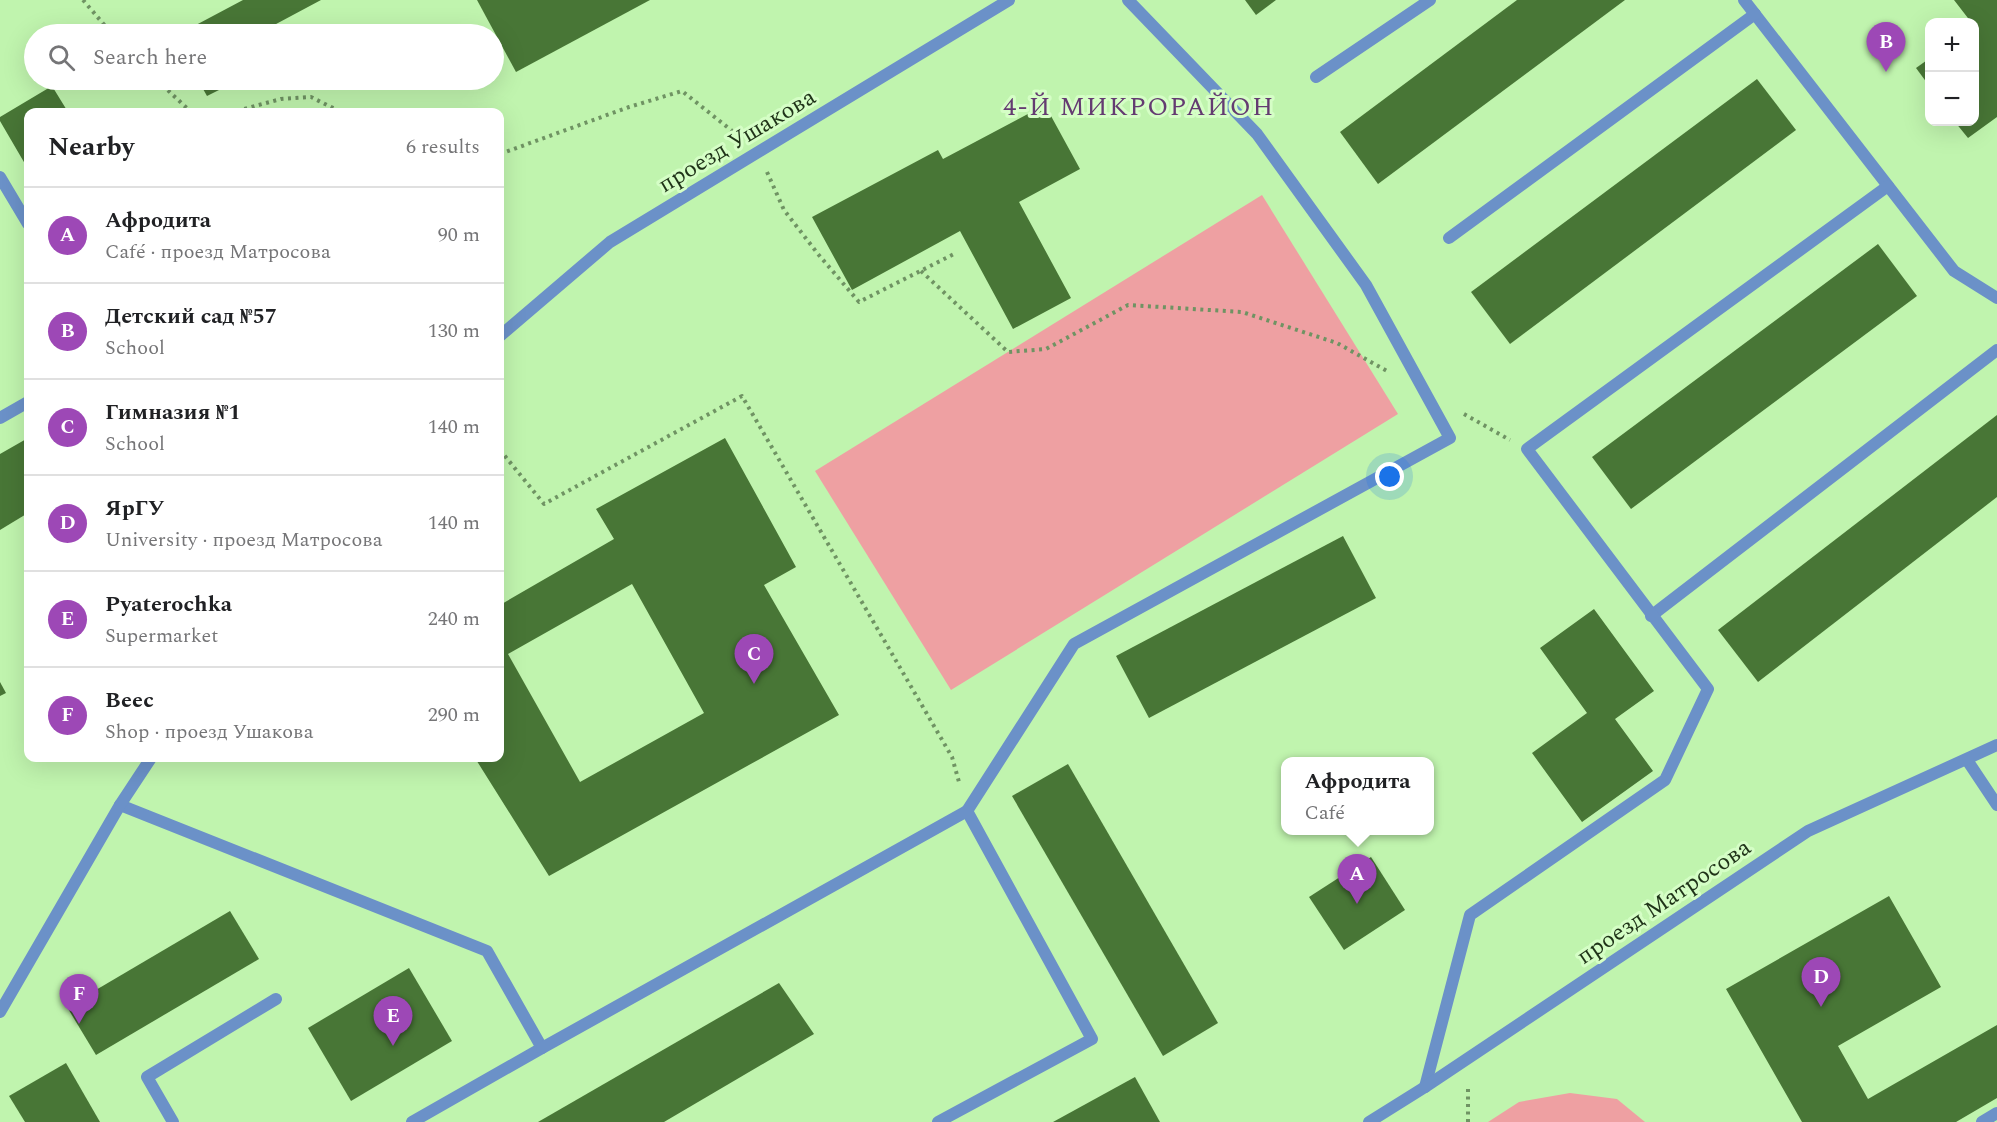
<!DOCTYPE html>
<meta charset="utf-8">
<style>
:root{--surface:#fff;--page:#f2f2f2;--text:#202124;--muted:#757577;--line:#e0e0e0;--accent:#9d48b6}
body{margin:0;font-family:Spectral,serif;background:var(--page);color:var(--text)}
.controls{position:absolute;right:18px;top:18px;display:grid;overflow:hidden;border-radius:12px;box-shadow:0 6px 24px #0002}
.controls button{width:54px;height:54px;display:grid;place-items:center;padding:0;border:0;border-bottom:2px solid var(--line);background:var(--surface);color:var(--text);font:30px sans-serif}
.you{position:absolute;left:1390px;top:477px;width:21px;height:21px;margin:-15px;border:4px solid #fff;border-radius:50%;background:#1a73e8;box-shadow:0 0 0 9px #1a73e833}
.badge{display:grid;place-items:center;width:39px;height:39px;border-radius:50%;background:var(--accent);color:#fff;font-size:20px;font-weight:700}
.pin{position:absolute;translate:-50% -50px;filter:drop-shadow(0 2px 3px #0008)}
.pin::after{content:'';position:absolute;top:32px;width:21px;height:18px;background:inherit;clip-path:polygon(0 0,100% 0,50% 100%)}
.popup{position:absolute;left:1281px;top:757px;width:153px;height:78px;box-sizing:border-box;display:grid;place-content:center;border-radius:12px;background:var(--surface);filter:drop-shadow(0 2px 4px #0005);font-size:20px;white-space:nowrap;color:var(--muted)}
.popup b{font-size:22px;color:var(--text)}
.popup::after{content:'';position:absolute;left:50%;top:100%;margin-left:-12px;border:12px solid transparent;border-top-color:var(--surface)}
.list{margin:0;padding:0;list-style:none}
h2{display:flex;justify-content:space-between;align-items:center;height:78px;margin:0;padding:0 24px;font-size:26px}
h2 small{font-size:20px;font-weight:400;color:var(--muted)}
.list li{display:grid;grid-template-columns:39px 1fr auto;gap:18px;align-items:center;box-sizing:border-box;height:96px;padding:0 24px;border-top:2px solid var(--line)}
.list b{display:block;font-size:22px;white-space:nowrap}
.list p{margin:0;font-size:20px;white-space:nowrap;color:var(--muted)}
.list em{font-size:20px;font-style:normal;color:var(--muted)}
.icon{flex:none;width:33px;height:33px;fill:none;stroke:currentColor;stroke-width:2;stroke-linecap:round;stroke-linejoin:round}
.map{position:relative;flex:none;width:1997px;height:1122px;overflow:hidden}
.search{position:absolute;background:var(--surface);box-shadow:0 6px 24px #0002;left:24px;top:24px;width:480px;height:66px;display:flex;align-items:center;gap:15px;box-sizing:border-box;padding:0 21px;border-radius:33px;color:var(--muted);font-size:22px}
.panel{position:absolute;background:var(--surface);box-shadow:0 6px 24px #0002;left:24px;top:108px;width:480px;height:654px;border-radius:12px}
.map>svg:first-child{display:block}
</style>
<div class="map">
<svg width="1997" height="1122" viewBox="0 0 1997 1122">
<rect width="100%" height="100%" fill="#c0f4ae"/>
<!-- green -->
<g fill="#eea0a2">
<path d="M1262,195L1398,414L951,690L815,471Z"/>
<path d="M1570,1093L1617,1099L1645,1122H1488L1519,1102Z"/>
</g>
<!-- building -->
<g fill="#487636" fill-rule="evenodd">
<path d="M243,0H321L263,31L265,34H179Z"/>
<path d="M477,0H650L516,72Z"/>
<path d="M1245,0H1276L1256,15Z"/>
<path d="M1517,0H1625L1378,184L1340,132Z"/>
<path d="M1954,0H1997V117L1968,138L1955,122H1974V22H1971Z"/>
<path d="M1930,58V87L1916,68Z"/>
<path d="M1757,79L1796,130L1510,344L1471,292Z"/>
<path d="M198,80H239L207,96Z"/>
<path d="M52,86L68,112H28V169L0,121V117Z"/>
<path d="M1045,105L1080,169L1019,202L1071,298L1013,329L960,231L852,290L812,217L938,150L943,159Z"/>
<path d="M1878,244L1917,296L1631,509L1592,457Z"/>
<path d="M1997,415V497L1758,682L1718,630Z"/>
<path d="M28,438V513L0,530V454Z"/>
<path d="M725,438L796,567L764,585L839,715L549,876L475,758H500V605L614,539L596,509ZM632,584L704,713L580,782L508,654Z"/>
<path d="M1343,536L1376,598L1149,718L1116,656Z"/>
<path d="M1594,609L1654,691L1615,719L1653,771L1582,822L1532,753L1587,713L1540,648Z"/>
<path d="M0,682L6,693L0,696Z"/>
<path d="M1068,764L1218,1023L1163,1056L1012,796Z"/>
<path d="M1371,857L1405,910L1344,950L1309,897Z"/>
<path d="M1889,896L1941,987L1838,1046L1868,1099L1997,1025V1098L1956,1122H1802L1726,989Z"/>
<path d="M230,911L259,959L96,1055L67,1007Z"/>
<path d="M409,968L452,1041L351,1101L308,1028Z"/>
<path d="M779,983L814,1034L664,1122H538Z"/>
<path d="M66,1063L100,1122H25L9,1096Z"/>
<path d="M1135,1077L1160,1122H1053Z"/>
</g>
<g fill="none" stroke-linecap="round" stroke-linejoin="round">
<!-- path -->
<g stroke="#6f9363" stroke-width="4" stroke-dasharray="3 4.5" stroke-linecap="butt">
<path d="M83,0L112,34"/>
<path d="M157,80L191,112"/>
<path d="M207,112L240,110L281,99L311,97L341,112"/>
<path d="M500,154L629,107L682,91L741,138"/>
<path d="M767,172L784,210L818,254L859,302L954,254"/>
<path d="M921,271L1008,352L1046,349L1128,305L1242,312L1337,343L1387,371"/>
<path d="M1464,414L1510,440"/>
<path d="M500,450L544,504L742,396L952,757L959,782"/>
<path d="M1468,1122V1086"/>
</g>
<!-- lane -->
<g stroke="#6b91c8" stroke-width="12">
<path d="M1744,0L1954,271L1997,298"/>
<path d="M1316,77L1430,0"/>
<path d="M0,177L28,224"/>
<path d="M1449,238L1755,14"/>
<path d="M0,418L28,402"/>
<path d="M1651,616L1997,350"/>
<path d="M1967,760L1997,805"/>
<path d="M120,805L487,951L542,1048L412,1122"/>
<path d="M967,811L1074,644L1450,438L1366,285L1257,134L1128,0"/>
<path d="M542,1048L967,811L1092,1039L938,1122"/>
<path d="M1425,1087L1470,915L1665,780L1708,689L1527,449L1888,186"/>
<path d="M173,1122L147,1077L276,999"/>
<path d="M1982,1122L1997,1113"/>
</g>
<!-- street -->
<g stroke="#6b91c8" stroke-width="12">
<path d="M500,336L610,242L1009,0"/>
<path d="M0,1012L120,805L151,758"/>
<path d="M1369,1122L1425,1087L1808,831L1997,745"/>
</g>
</g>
<g text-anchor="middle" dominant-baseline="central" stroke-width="6" stroke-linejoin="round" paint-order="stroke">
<!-- street labels -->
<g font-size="24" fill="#1f3318" stroke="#d5fec6">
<text transform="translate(737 141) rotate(-31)">проезд Ушакова</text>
<text transform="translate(1664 902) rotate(-34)">проезд Матросова</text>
</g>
<!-- neighbourhood labels -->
<g font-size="26" letter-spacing="1.5" fill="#643b71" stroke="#d5fec6">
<text x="1139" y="107">4-Й МИКРОРАЙОН</text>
</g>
</g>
</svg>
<div class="controls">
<button>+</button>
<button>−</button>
</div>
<div class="you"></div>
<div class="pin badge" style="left:1357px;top:904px">A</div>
<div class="popup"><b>Афродита</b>Café</div>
<div class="pin badge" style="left:1886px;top:72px">B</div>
<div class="pin badge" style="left:754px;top:684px">C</div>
<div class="pin badge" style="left:1821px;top:1007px">D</div>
<div class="pin badge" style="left:393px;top:1046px">E</div>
<div class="pin badge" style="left:79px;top:1024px">F</div>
<div class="search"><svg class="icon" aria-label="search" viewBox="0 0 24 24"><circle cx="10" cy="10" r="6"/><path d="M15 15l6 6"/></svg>Search here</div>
<section class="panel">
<h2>Nearby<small>6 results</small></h2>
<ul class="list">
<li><span class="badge">A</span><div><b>Афродита</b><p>Café · проезд Матросова</p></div><em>90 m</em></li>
<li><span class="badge">B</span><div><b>Детский сад №57</b><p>School</p></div><em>130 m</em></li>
<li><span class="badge">C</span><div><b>Гимназия №1</b><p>School</p></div><em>140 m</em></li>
<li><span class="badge">D</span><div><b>ЯрГУ</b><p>University · проезд Матросова</p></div><em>140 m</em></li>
<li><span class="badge">E</span><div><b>Pyaterochka</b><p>Supermarket</p></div><em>240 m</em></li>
<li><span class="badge">F</span><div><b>Веес</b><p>Shop · проезд Ушакова</p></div><em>290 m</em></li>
</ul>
</section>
</div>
